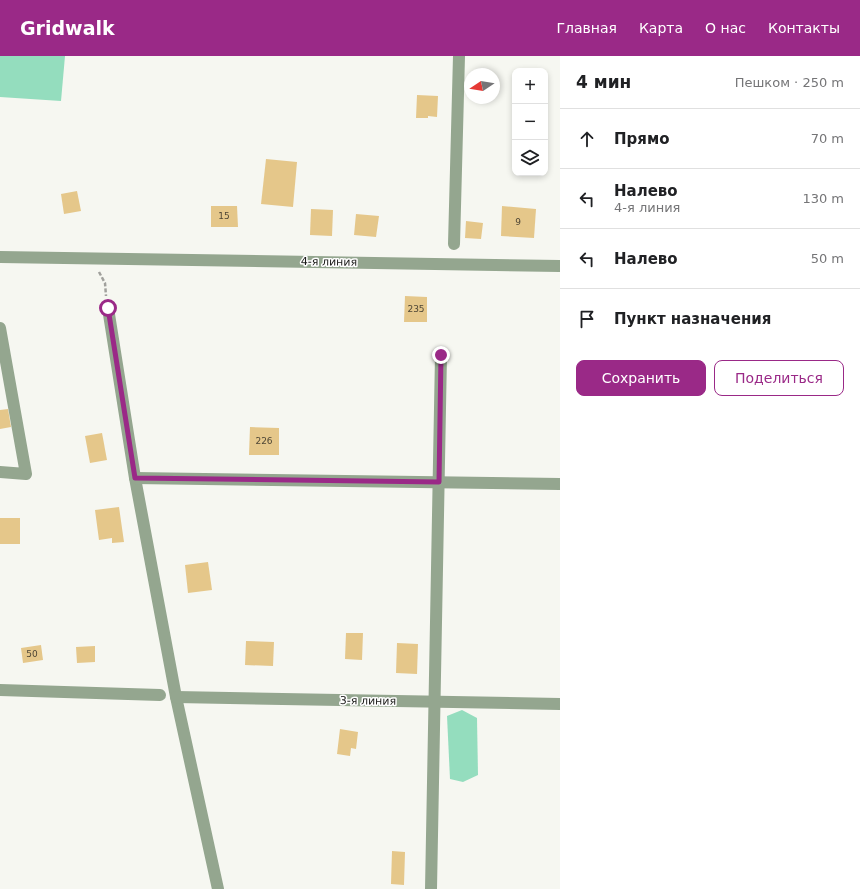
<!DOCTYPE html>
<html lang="ru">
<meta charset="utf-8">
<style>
:root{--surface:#fff;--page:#f6f6f6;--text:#202124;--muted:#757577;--line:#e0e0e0;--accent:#9a2987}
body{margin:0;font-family:"DejaVu Sans",sans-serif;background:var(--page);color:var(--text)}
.controls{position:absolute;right:12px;top:12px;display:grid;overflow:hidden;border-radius:8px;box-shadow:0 2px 6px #0003}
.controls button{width:36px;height:36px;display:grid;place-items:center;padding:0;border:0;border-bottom:1px solid var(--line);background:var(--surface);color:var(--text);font:20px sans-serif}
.compass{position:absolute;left:464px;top:12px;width:36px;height:36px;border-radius:50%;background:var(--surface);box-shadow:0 2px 6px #0003;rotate:258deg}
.stop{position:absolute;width:12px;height:12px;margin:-9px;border:3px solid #9a2987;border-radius:50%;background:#fff}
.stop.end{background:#9a2987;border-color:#fff;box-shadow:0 1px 4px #0008}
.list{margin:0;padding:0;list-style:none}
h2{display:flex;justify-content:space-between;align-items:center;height:52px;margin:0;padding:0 16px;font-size:17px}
h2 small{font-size:13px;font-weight:400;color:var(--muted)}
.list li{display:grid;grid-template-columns:26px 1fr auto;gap:12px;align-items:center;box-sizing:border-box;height:60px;padding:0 16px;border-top:1px solid var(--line)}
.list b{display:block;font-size:15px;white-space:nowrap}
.list p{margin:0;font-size:13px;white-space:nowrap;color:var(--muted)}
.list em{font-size:13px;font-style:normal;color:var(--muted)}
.actions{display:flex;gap:8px;padding:12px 16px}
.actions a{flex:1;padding:9px 0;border:1px solid var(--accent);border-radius:8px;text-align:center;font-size:14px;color:var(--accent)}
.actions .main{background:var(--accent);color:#fff}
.icon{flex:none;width:22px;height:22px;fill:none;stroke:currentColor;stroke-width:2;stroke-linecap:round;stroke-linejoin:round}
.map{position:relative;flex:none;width:560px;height:833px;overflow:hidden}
header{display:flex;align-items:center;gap:24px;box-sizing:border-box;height:56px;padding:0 20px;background:var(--accent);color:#fff}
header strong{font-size:19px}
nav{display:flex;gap:22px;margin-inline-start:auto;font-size:14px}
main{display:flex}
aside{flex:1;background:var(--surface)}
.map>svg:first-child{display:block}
</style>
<header>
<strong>Gridwalk</strong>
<nav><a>Главная</a><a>Карта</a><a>О нас</a><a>Контакты</a></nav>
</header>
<main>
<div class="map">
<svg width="560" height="833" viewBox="0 0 560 833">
<rect width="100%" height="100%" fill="#f6f7f1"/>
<!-- water -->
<g fill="#94ddbe">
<path d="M0,0H65L61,45L0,41Z"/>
<path d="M462,654L477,662L478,719L463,726L450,723L447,660Z"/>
</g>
<!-- building -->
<g fill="#e5c78a">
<path d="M417,39L438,40L437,61L428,60V62H416Z"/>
<path d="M266,103L297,106L293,151L261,148Z"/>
<path d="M77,135L81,155L64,158L61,138Z"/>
<path d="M211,150H237L238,171H211Z"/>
<path d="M502,150L536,153L534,182L501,180Z"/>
<path d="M311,153L333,154L332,180L310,179Z"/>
<path d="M356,158L379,160L376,181L354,179Z"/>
<path d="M466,165L483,167L481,183L465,182Z"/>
<path d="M405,240L427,241V266H404Z"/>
<path d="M8,353L11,371L0,373V354Z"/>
<path d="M250,371L279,372V399H249Z"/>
<path d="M102,377L107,404L90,407L85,380Z"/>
<path d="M119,451L124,486L112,487V482L99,484L95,454Z"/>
<rect x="0" y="462" width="20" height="26"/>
<path d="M208,506L212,534L188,537L185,509Z"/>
<path d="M346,577H363L362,604L345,603Z"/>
<path d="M246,585L274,586L273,610L245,609Z"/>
<path d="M397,587L418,588L417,618L396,617Z"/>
<path d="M41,589L43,604L23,607L21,592Z"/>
<path d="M95,590V606L77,607L76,591Z"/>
<path d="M340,673L358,676L356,693L351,692L350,700L337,698Z"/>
<path d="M392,795L405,796L404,829L391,828Z"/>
</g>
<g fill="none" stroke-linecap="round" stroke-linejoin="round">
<!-- path -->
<path stroke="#a1a19d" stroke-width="2.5" stroke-dasharray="4 2" stroke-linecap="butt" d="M99,216L105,227L106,240"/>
<!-- minor -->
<g stroke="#94a68f" stroke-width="12">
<path d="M454,188L459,0"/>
<path d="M0,201L560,210"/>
<path d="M108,252L135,422L176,641L218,833"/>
<path d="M0,272L26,418L0,416"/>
<path d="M135,422L560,428"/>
<path d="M0,634L160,639"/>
<path d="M176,641L560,648"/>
<path d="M431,833L441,299"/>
</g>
</g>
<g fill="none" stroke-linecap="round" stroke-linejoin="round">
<!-- route -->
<path stroke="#9a2987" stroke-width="5" d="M108,252L135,422L439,426L441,299"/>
</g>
<g text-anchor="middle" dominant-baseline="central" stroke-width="3" stroke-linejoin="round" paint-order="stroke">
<!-- number labels -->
<g font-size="9" fill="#4e4635">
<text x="224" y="160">15</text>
<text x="518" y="166">9</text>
<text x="416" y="253">235</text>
<text x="264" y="385">226</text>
<text x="32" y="598">50</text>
</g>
<!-- street labels -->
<g font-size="11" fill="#1b1b19" stroke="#fff">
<text transform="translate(329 206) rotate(1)">4-я линия</text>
<text transform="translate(368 645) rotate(1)">3-я линия</text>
</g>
</g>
</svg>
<div class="controls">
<button>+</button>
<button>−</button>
<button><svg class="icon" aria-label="layers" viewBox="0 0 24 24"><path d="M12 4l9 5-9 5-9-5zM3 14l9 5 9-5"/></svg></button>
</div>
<svg class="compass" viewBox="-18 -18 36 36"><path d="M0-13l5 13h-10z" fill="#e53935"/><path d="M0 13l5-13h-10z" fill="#757577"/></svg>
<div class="stop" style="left:108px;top:252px"></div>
<div class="stop end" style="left:441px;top:299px"></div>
</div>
<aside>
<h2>4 мин<small>Пешком · 250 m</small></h2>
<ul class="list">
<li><svg class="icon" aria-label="ahead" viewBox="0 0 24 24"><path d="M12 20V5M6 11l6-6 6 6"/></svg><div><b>Прямо</b></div><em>70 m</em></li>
<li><svg class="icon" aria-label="left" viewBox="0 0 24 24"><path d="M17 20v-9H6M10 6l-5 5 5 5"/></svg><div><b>Налево</b><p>4-я линия</p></div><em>130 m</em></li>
<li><svg class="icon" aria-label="left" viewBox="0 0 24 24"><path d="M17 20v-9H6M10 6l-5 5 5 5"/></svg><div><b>Налево</b></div><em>50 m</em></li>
<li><svg class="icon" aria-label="arrive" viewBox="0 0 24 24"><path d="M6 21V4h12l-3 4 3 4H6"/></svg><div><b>Пункт назначения</b></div></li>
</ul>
<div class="actions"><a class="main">Сохранить</a><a>Поделиться</a></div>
</aside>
</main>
